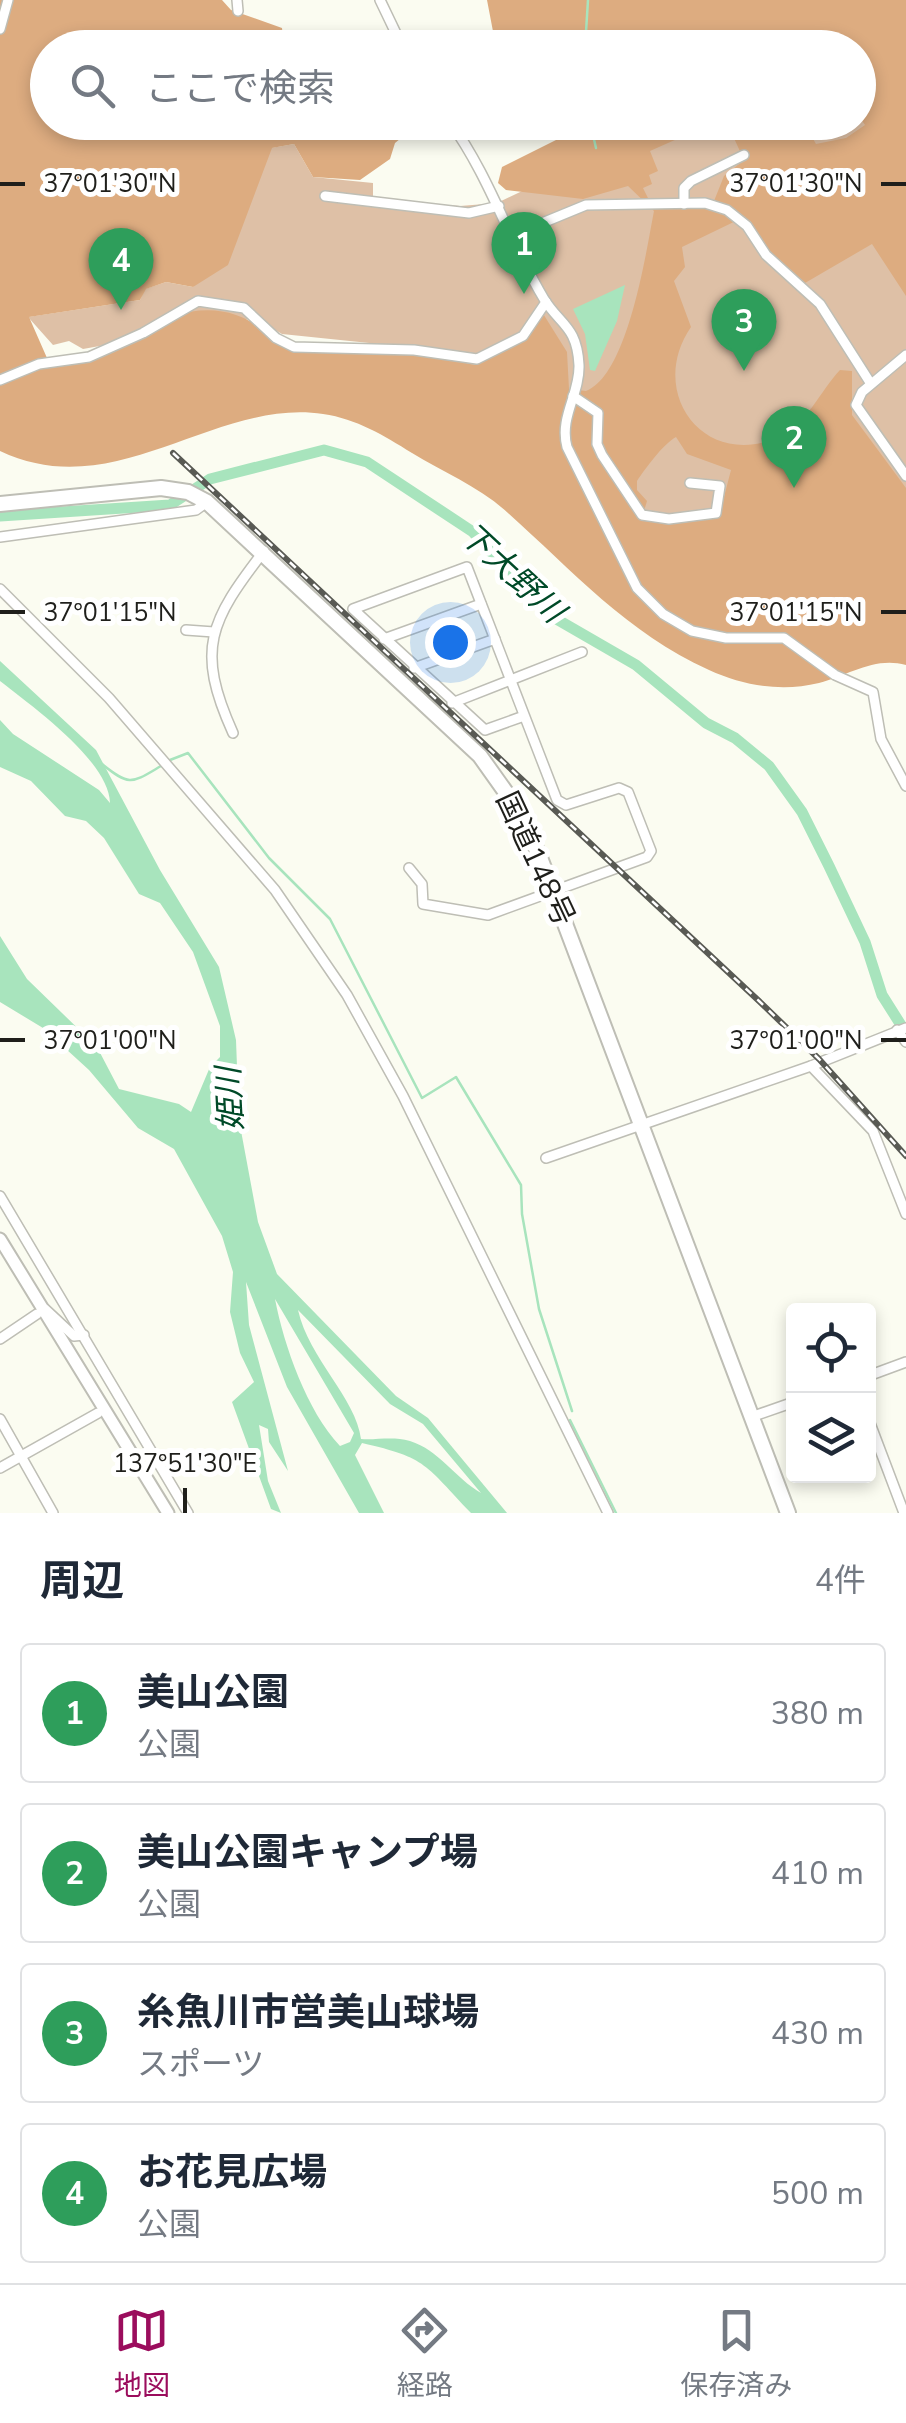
<!DOCTYPE html>
<html lang="ja">
<meta charset="utf-8">
<style>
:root{--surface:#fff;--page:#f6f6f7;--text:#1f2937;--muted:#747a83;--line:#e0e1e3;--accent:#9b0d5d}
body{margin:0;font-family:"Nunito Sans","Noto Sans JP",sans-serif;background:var(--page);color:var(--text)}
.controls{position:absolute;right:30px;bottom:30px;display:grid;overflow:hidden;border-radius:10px;box-shadow:0 5px 15px #0003}
.controls button{width:90px;height:90px;display:grid;place-items:center;padding:0;border:0;border-bottom:2px solid var(--line);background:var(--surface);color:var(--text);font:50px sans-serif}
.you{position:absolute;left:450px;top:642px;width:35px;height:35px;margin:-25px;border:8px solid #fff;border-radius:50%;background:#1a73e8;box-shadow:0 0 0 15px #1a73e833}
.badge{display:grid;place-items:center;width:65px;height:65px;border-radius:50%;background:var(--accent);color:#fff;font-size:32px;font-weight:700}
.pin{position:absolute;translate:-50% -82px;filter:drop-shadow(0 2px 5px #0008)}
.pin::after{content:'';position:absolute;top:52px;width:35px;height:30px;background:inherit;clip-path:polygon(0 0,100% 0,50% 100%)}
.list{margin:0;padding:0;list-style:none}
h2{display:flex;justify-content:space-between;align-items:center;height:130px;margin:0;padding:0 40px;font-size:42px}
h2 small{font-size:32px;font-weight:400;color:var(--muted)}
.list li{display:grid;grid-template-columns:65px 1fr auto;gap:30px;align-items:center;box-sizing:border-box;height:140px;margin:0 20px 20px;padding:0 20px;border:2px solid var(--line);border-radius:10px}
.list b{display:block;font-size:38px;white-space:nowrap}
.list p{margin:0;font-size:32px;white-space:nowrap;color:var(--muted)}
.list em{font-size:32px;font-style:normal;color:var(--muted)}
.icon{flex:none;width:55px;height:55px;fill:none;stroke:currentColor;stroke-width:2;stroke-linecap:round;stroke-linejoin:round}
.map{position:relative;flex:none;width:906px;height:1513px;overflow:hidden}
.search{position:absolute;background:var(--surface);box-shadow:0 5px 15px #0003;left:30px;right:30px;top:30px;height:110px;display:flex;align-items:center;gap:25px;box-sizing:border-box;padding:0 35px;border-radius:55px;color:var(--muted);font-size:38px}
.sheet{height:770px;background:var(--surface)}
nav{display:flex;justify-content:space-around;align-items:center;box-sizing:border-box;height:140px;border-top:2px solid var(--line);background:var(--surface);font-size:28px;color:var(--muted)}
nav a{display:grid;justify-items:center;gap:5px}
nav .on{color:var(--accent)}
.map>svg:first-child{display:block}
</style>
<div class="map">
<svg width="906" height="1513" viewBox="0 0 906 1513">
<rect width="100%" height="100%" fill="#fbfcf1"/>
<!-- green -->
<path fill="#dec0a6" d="M906,17V572L717,591L408,347L282,334L255,318L83,349L69,341L53,345L28,317L140,300L145,289L166,282L193,287L271,148L294,144L313,177L373,183V199L460,206L497,203L666,123L858,122V48Z"/>
<!-- forest -->
<path fill="#ddac80" fill-rule="evenodd" d="M0,0H222L231,10L282,28L284,47L48,48V122H372L385,131L399,127L406,134L395,143L390,159L360,180L313,177L294,144L272,148L228,265L193,287L166,282L146,289L140,300L29,317L47,358L58,363L77,362C124,339 182,296 236,315C261,323 278,346 304,352L418,353L475,365L519,342L542,312L567,352L569,389L586,391C628,375 646,252 654,211L628,186L583,199L506,190L498,183L502,167L562,137L554,123H713L650,151L658,171L649,175L652,184L643,188L650,202L714,201L724,176L744,160L727,123H804L816,144L846,138L865,125L859,116L858,48L496,47L487,0H906V296L872,244L805,283L777,260L742,218L682,247L685,267L674,281L691,327C647,391 702,469 777,438C806,426 820,391 840,370L852,371V415L906,488V665C875,656 849,675 819,683C782,692 744,686 709,670C627,633 573,571 508,513C480,487 443,472 412,453C383,435 357,419 323,414C213,398 116,506 0,451ZM676,437L687,454L731,470L719,516L666,522L642,518L647,501L637,490V481C645,469 663,444 676,437Z"/>
<!-- water -->
<g fill="#a8e4bd" fill-rule="evenodd">
<path d="M625,285L617,321L595,371L590,370L585,334L573,309Z"/>
<path d="M0,661L96,750L160,870L219,967L236,1040L239,1120L258,1222L277,1274L396,1396L428,1418L507,1513H471C425,1465 428,1458 362,1443L355,1455L384,1513H359L287,1387L246,1282L249,1325L288,1471L269,1442L268,1429L259,1425L268,1481L281,1513L271,1509L232,1402L254,1382L240,1353L230,1312L233,1272L222,1236L174,1149L138,1128L89,1070L43,1028L0,1002V936L27,979L97,1047L119,1089L179,1104L191,1112L210,1067L220,1057V1026L193,952L160,903L139,894L104,838L86,821L65,816L31,781L0,767V720L13,734L99,790L110,803C109,761 33,707 0,681ZM275,1299L354,1433L350,1442L340,1446C307,1411 284,1346 275,1299ZM298,1310L390,1404L423,1424L481,1493C455,1478 439,1450 410,1441C393,1436 378,1440 361,1439C356,1398 309,1359 298,1310Z"/>
</g>
<g fill="none" stroke-linecap="round" stroke-linejoin="round">
<!-- stream -->
<g stroke="#a8e4bd" stroke-width="2.5">
<path d="M585,48L588,0"/>
<path d="M590,122L596,148"/>
<path d="M170,760L188,753L269,858L330,919L422,1098L456,1077L521,1185L522,1214L539,1309L572,1411"/>
<path d="M102,764C130,787 132,783 161,766"/>
<path d="M570,1420L616,1513"/>
</g>
<!-- river -->
<path stroke="#a8e4bd" stroke-width="11" d="M0,516L170,505L210,479L324,450L367,462L473,532L546,613L636,665L706,723L735,738L769,766L802,812L829,866L865,942L882,995L906,1033"/>
<defs>
<g id="minor">
<path d="M237,0L238,11"/>
<path d="M380,0L403,48"/>
<path d="M0,29L8,0"/>
<path d="M450,122C490,177 509,241 544,299C560,325 577,326 579,365C580,394 559,417 567,447L637,588L663,614L692,631L726,638H784L835,675L873,692L881,739L906,786"/>
<path d="M325,196L469,213L499,206"/>
<path d="M684,204V188L691,181L744,155"/>
<path d="M513,235L586,205L705,203L727,210L747,226L766,255L820,304L871,384"/>
<path d="M906,355L862,392L856,405L906,476"/>
<path d="M0,380L39,364L89,357L143,333L198,301L244,308L276,338L294,347L414,350L477,359L523,336L546,302"/>
<path d="M573,396L598,413L597,444L602,455L642,515L669,519L716,513L720,486L690,483"/>
<path d="M0,537L196,510L207,502"/>
<path d="M0,589L109,698L275,890L347,995L403,1096L608,1513"/>
<path d="M186,630L214,632"/>
<path d="M384,639L481,604"/>
<path d="M414,668L495,639"/>
<path d="M452,703L582,652"/>
<path d="M233,733C195,649 210,621 264,551"/>
<path d="M409,868L422,884L423,904L488,915L647,857L651,851L628,792L619,788L566,805L557,800L467,567L353,609L485,730L524,716"/>
<path d="M897,1030L906,1042"/>
<path d="M811,1066L873,1131L906,1214"/>
<path d="M546,1158L811,1066L906,1028"/>
<path d="M0,1196L188,1513"/>
<path d="M45,1309L74,1336L84,1335"/>
<path d="M0,1339L37,1314"/>
<path d="M868,1376L906,1362"/>
<path d="M751,1417L794,1402"/>
<path d="M868,1418L904,1513"/>
<path d="M0,1419L53,1513"/>
<path d="M0,1468L98,1413"/>
</g>
<path id="major" d="M0,1239L168,1513"/>
<path id="highway" d="M0,504L161,488L188,492L207,502L480,756L517,808L539,855L788,1513"/>
</defs>
<!-- minor casing -->
<use href="#minor" stroke="#bebeb5" stroke-width="12"/>
<!-- major casing -->
<use href="#major" stroke="#bebeb5" stroke-width="15"/>
<!-- highway casing -->
<use href="#highway" stroke="#bebeb5" stroke-width="18"/>
<!-- minor -->
<use href="#minor" stroke="#fff" stroke-width="9"/>
<!-- major -->
<use href="#major" stroke="#fff" stroke-width="11"/>
<!-- highway -->
<use href="#highway" stroke="#fff" stroke-width="14"/>
<defs>
<path id="rail" d="M173,453L759,1001L819,1059L906,1156"/>
</defs>
<!-- rail casing -->
<use href="#rail" stroke="#595a54" stroke-width="6"/>
<!-- rail -->
<use href="#rail" stroke="#fff" stroke-width="2.5" stroke-dasharray="8" stroke-linecap="butt"/>
</g>
<!-- ticks -->
<path fill="none" stroke="#1f1f1b" stroke-width="4" d="M0,184H25M881,184H906M0,612H25M881,612H906M0,1040H25M881,1040H906M185,1488V1513"/>
<g text-anchor="middle" dominant-baseline="central" stroke-width="10" stroke-linejoin="round" paint-order="stroke">
<!-- street labels -->
<g font-size="30" fill="#1f1f1b" stroke="#fff">
<text transform="translate(535 859) rotate(65)">国道148号</text>
</g>
<!-- water labels -->
<g font-size="32" font-style="italic" fill="#004a28" stroke="#fff">
<text transform="translate(512 573) rotate(43)">下大野川</text>
<text transform="translate(230 1099) rotate(-93)">姫川</text>
</g>
</g>
<g font-size="25" text-anchor="middle" fill="#1f1f1b" stroke="#fff" stroke-width="10" stroke-linejoin="round" paint-order="stroke">
<text x="110" y="192">37°01'30"N</text>
<text x="796" y="192">37°01'30"N</text>
<text x="110" y="621">37°01'15"N</text>
<text x="796" y="621">37°01'15"N</text>
<text x="110" y="1049">37°01'00"N</text>
<text x="796" y="1049">37°01'00"N</text>
<text x="185" y="1472">137°51'30"E</text>
</g>
</svg>
<div class="controls">
<button><svg class="icon" aria-label="locate" viewBox="0 0 24 24"><circle cx="12" cy="12" r="6"/><path d="M12 2v4M12 18v4M2 12h4M18 12h4"/></svg></button>
<button><svg class="icon" aria-label="layers" viewBox="0 0 24 24"><path d="M12 4l9 5-9 5-9-5zM3 14l9 5 9-5"/></svg></button>
</div>
<div class="you"></div>
<div class="pin badge" style="left:524px;top:294px;background:#2e9e5b">1</div>
<div class="pin badge" style="left:794px;top:488px;background:#2e9e5b">2</div>
<div class="pin badge" style="left:744px;top:371px;background:#2e9e5b">3</div>
<div class="pin badge" style="left:121px;top:310px;background:#2e9e5b">4</div>
<div class="search"><svg class="icon" aria-label="search" viewBox="0 0 24 24"><circle cx="10" cy="10" r="6"/><path d="M15 15l6 6"/></svg>ここで検索</div>
</div>
<section class="sheet">
<h2>周辺<small>4件</small></h2>
<ul class="list">
<li><span class="badge" style="background:#2e9e5b">1</span><div><b>美山公園</b><p>公園</p></div><em>380 m</em></li>
<li><span class="badge" style="background:#2e9e5b">2</span><div><b>美山公園キャンプ場</b><p>公園</p></div><em>410 m</em></li>
<li><span class="badge" style="background:#2e9e5b">3</span><div><b>糸魚川市営美山球場</b><p>スポーツ</p></div><em>430 m</em></li>
<li><span class="badge" style="background:#2e9e5b">4</span><div><b>お花見広場</b><p>公園</p></div><em>500 m</em></li>
</ul>
</section>
<nav>
<a class="on"><svg class="icon" aria-label="map" viewBox="0 0 24 24"><path d="M3 6l6-2 6 2 6-2v14l-6 2-6-2-6 2zM9 4v14M15 6v14"/></svg>地図</a>
<a><svg class="icon" aria-label="directions" viewBox="0 0 24 24"><path d="M12 3l9 9-9 9-9-9zM9 14v-3h6M13 9l2 2-2 2"/></svg>経路</a>
<a><svg class="icon" aria-label="saved" viewBox="0 0 24 24"><path d="M7 4h10v16l-5-4-5 4z"/></svg>保存済み</a>
</nav>
